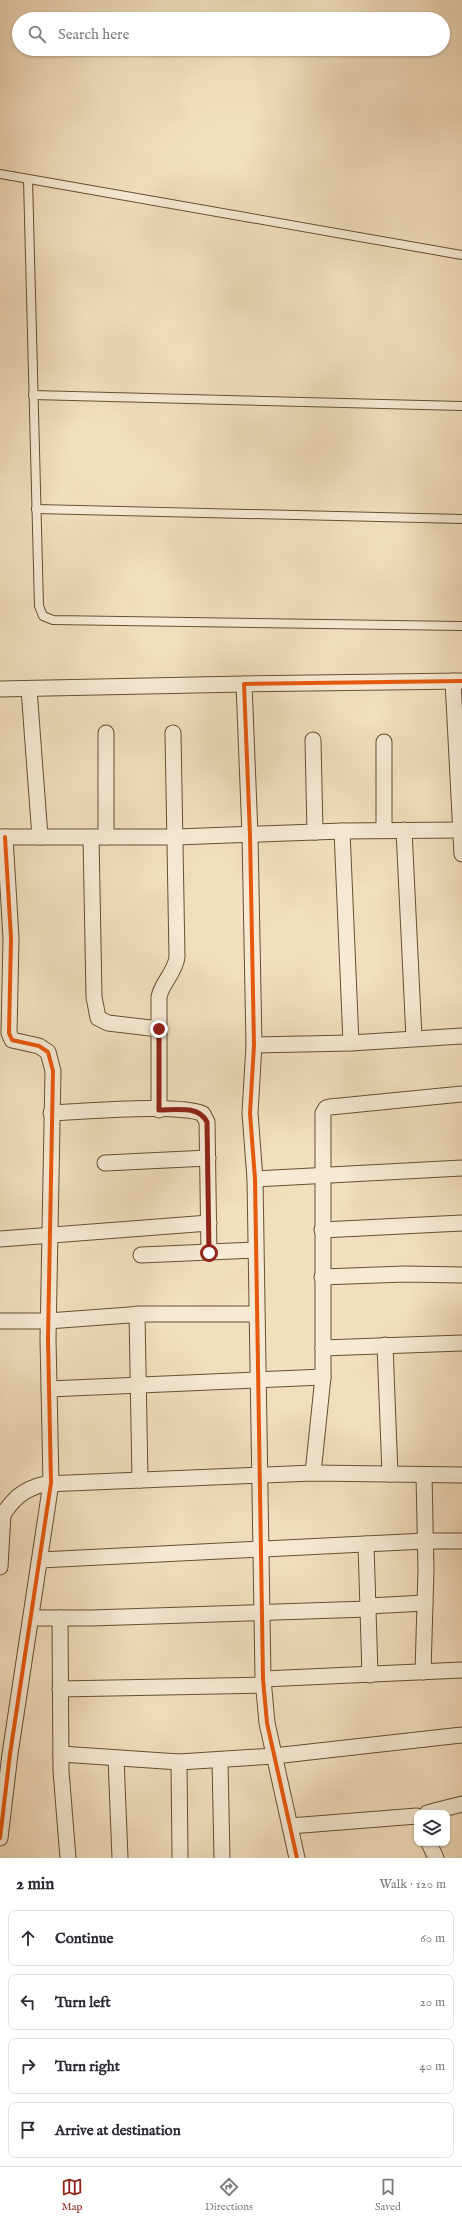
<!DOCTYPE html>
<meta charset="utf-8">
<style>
:root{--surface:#fff;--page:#f7f7f7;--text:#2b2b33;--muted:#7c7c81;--line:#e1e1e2;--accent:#8f2418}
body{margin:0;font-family:"IM FELL English",serif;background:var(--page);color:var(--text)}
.controls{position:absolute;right:12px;bottom:12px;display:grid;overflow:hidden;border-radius:8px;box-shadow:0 1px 3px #0004}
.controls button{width:36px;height:36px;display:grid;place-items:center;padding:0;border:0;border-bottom:1px solid var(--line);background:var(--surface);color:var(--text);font:20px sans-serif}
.stop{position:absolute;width:12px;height:12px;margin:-9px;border:3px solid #8f2418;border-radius:50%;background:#fff}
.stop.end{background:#8f2418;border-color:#fff;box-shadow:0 1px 4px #0008}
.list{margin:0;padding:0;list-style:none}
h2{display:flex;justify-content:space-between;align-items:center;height:52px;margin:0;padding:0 16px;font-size:17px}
h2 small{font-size:13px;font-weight:400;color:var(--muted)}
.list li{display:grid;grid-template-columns:26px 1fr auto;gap:12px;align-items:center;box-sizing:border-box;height:56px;margin:0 8px 8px;padding:0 8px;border:1px solid var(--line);border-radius:8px}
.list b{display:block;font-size:15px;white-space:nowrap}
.list em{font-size:13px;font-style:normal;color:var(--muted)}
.icon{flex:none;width:22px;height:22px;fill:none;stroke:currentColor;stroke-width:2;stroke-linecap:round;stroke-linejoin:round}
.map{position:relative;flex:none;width:462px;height:1858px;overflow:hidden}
.search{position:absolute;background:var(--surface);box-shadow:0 1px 3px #0004;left:12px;right:12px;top:12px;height:44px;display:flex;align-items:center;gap:10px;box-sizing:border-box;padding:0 14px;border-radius:22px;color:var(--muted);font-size:15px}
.sheet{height:308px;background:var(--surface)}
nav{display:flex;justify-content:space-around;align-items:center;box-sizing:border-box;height:56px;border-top:1px solid var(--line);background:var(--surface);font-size:11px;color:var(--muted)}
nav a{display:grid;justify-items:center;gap:2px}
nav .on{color:var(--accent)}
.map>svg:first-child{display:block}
</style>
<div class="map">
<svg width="462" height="1858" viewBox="0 0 462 1858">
<rect width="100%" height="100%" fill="#f2dfbe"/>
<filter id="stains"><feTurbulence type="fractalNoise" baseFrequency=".005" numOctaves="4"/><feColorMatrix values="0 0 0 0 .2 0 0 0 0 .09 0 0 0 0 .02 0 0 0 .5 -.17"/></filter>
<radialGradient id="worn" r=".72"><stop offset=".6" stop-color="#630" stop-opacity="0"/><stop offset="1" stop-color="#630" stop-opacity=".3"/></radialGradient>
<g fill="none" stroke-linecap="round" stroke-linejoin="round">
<defs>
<g id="lane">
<path d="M0,174L462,255"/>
<path d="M28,179L39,606L43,616L53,620L462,626"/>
<path d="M33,395L462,406"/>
<path d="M36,509L462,519"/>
</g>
<g id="street">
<path d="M453,681L462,854"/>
<path d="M0,689L244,684"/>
<path d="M29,689L40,837"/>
<path d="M106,733V837"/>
<path d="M313,740L315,832"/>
<path d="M384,742V830"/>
<path d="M404,830L414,1038"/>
<path d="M342,831L351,1043"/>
<path d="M0,837H176L342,831L462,830"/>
<path d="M91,837L94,997L98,1018L108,1023L159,1029"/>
<path d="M254,1045L351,1043L462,1036"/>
<path d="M159,1110V997C162,982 175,973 177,957L173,733"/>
<path d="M51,1113C82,1112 180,1103 203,1114L207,1122L209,1253"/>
<path d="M105,1163L208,1158"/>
<path d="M255,1179L462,1168"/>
<path d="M322,1230L462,1223"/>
<path d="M0,1239L209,1223"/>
<path d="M141,1255L255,1250"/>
<path d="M322,1277L405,1274L462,1275"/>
<path d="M137,1314L140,1480"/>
<path d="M0,1321H48L143,1314H256"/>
<path d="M385,1345L390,1474"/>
<path d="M323,1348L462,1343"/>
<path d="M49,1389L323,1377V1113L326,1108L330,1107L462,1094"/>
<path d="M313,1473L323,1377"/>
<path d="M0,1519C12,1500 22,1489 45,1484L313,1473L462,1475"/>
<path d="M366,1544L370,1675"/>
<path d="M40,1560L425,1541H462"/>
<path d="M0,1567L3,1514"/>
<path d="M368,1606L425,1603"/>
<path d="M31,1618H91L368,1609"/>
<path d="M60,1618L61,1771L68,1858"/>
<path d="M423,1672L426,1569L424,1475"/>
<path d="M263,1679L462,1670"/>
<path d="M60,1689L263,1685"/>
<path d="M61,1754L179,1762L274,1756L462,1735"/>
<path d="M116,1758L120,1858"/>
<path d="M220,1760L222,1858"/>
<path d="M179,1762L180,1858"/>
<path d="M427,1813L462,1804"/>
<path d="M290,1826L417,1816"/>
<path d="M0,1838L10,1754L51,1483L48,1339L53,1071L48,1052L39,1046L12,1040L9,1033L11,938L5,837"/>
<path d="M429,1843L436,1858"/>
<path d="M297,1858L267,1723L263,1679L255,1179L250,1113L254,1045L250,835L244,684L462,681"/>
</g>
</defs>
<!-- lane casing -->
<use href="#lane" stroke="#665030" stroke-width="10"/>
<!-- street casing -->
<use href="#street" stroke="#665030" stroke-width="17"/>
<!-- lane -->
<use href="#lane" stroke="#f7ead5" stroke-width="8"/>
<!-- street -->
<use href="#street" stroke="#f7ead5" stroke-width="15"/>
<defs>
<g id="cycleway">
<path d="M0,1838L10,1754L51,1483L48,1339L53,1071L48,1052L39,1046L12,1040L9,1033L11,938L5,837"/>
<path d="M297,1858L267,1723L263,1679L255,1179L250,1113L254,1045L250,835L244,684L462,681"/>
</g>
</defs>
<!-- cycleway casing -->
<use href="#cycleway" stroke="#f7ead5" stroke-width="6"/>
<!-- cycleway -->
<use href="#cycleway" stroke="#e8590c" stroke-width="4"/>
</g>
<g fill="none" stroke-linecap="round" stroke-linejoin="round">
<!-- route -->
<path stroke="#8f2418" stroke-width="5" d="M159,1029V1110C175,1110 199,1105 207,1122L209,1253"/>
</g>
<rect width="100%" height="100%" filter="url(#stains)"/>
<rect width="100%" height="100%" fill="url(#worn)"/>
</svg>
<div class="controls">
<button><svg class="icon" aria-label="layers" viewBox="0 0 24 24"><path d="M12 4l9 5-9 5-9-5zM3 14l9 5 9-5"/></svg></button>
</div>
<div class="stop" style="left:209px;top:1253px"></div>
<div class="stop end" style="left:159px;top:1029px"></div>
<div class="search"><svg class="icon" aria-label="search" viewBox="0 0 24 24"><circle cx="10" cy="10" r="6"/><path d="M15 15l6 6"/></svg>Search here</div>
</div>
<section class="sheet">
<h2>2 min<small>Walk · 120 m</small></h2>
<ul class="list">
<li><svg class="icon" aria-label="ahead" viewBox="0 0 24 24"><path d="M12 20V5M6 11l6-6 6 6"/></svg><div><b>Continue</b></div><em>60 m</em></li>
<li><svg class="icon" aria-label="left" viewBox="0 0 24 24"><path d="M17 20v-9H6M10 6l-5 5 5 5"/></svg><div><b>Turn left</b></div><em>20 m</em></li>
<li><svg class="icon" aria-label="right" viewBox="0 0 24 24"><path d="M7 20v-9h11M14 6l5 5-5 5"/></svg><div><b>Turn right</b></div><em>40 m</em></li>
<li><svg class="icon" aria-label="arrive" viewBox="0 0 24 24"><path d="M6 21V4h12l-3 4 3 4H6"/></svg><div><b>Arrive at destination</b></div></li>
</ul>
</section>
<nav>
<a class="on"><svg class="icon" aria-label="map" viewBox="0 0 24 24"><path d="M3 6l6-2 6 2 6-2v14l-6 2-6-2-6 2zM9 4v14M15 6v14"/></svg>Map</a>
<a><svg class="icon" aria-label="directions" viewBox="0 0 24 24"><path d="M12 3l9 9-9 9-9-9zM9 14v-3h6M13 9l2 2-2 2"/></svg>Directions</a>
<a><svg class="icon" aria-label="saved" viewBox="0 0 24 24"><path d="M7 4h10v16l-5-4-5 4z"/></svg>Saved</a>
</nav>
